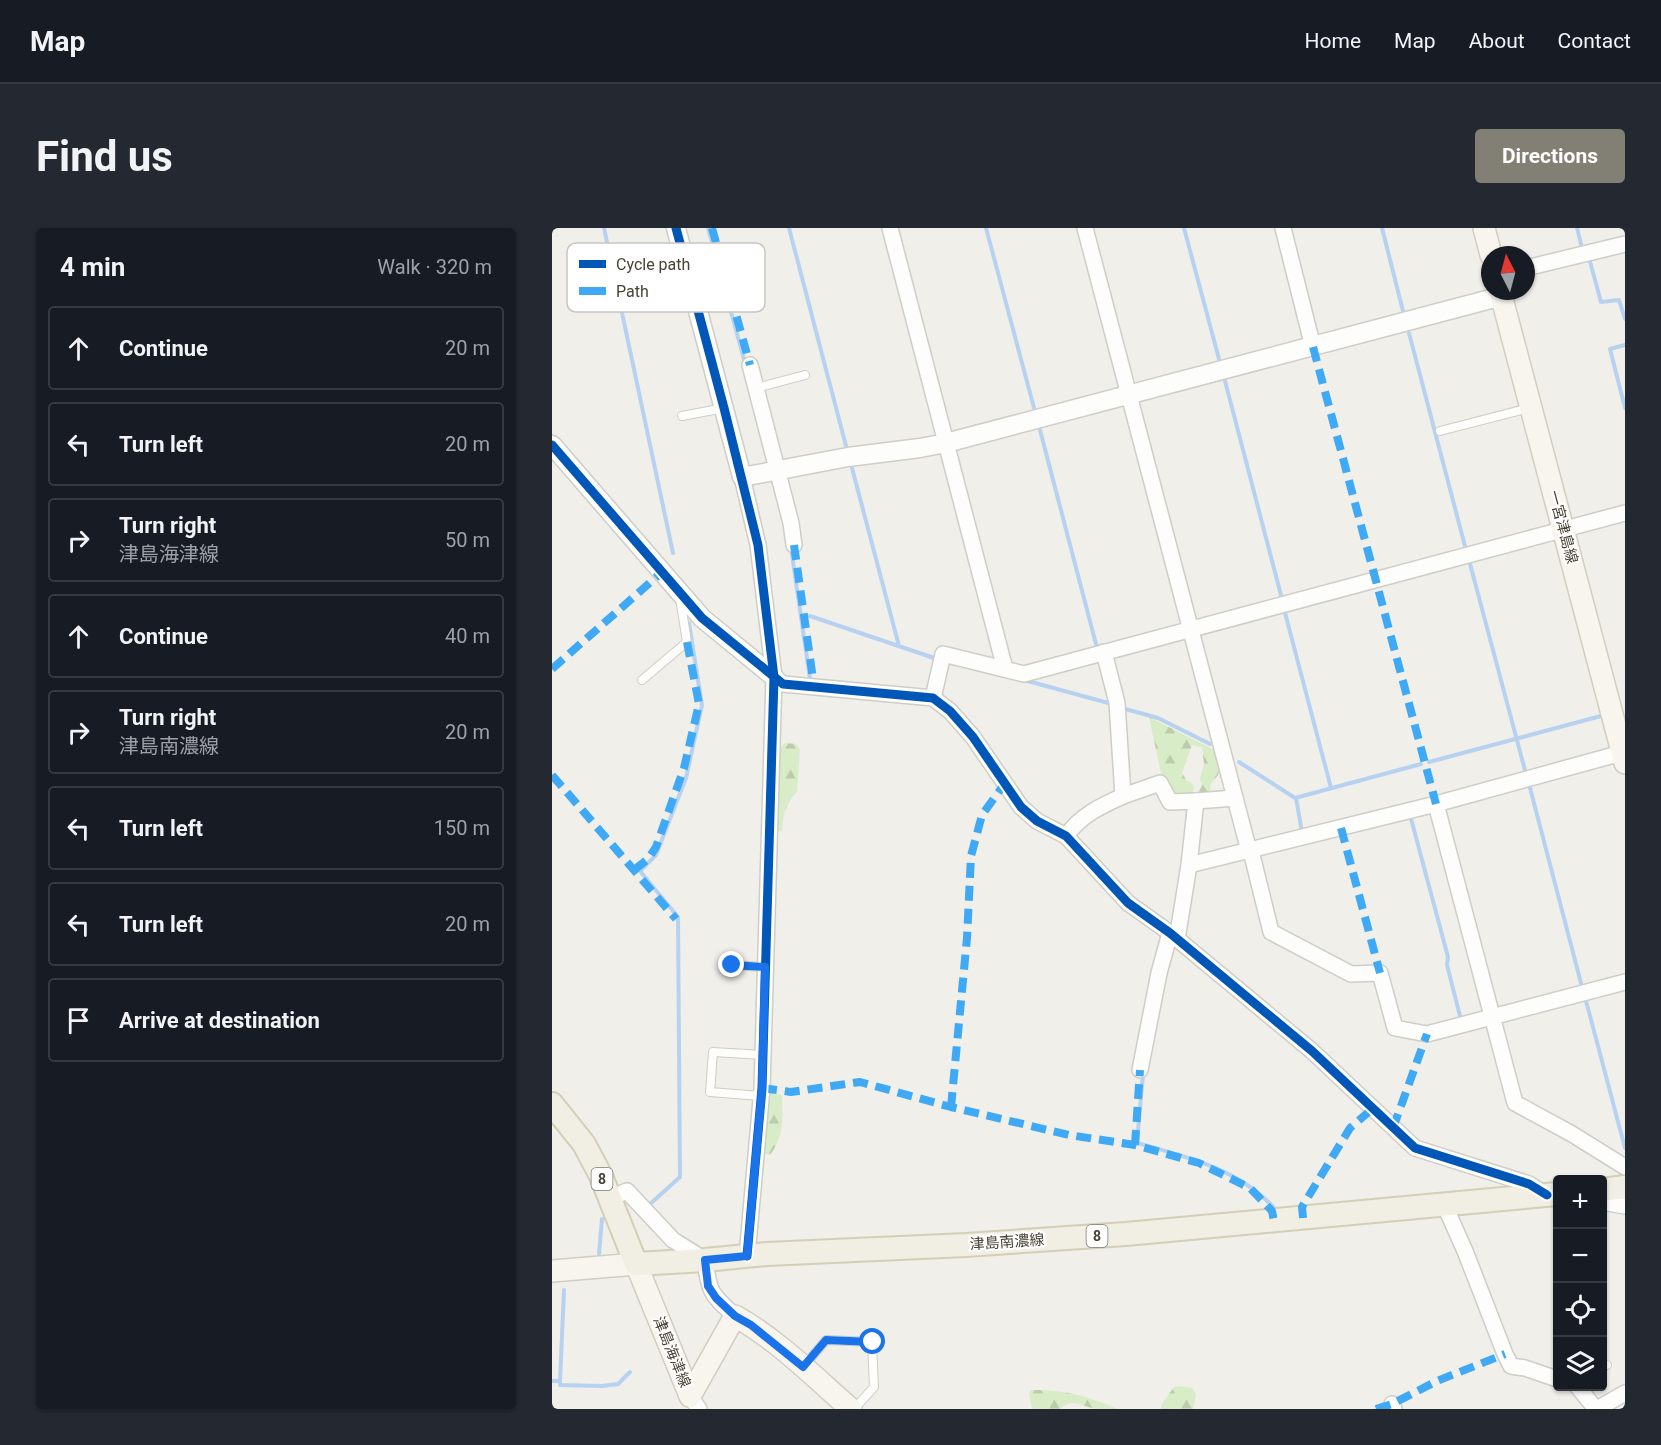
<!DOCTYPE html>
<meta charset="utf-8">
<style>
:root{--surface:#171b24;--page:#242831;--text:#f1f3f6;--muted:#9ea1a6;--line:#363941;--accent:#827f74}
body{margin:0;font-family:Roboto,"Noto Sans JP",sans-serif;background:var(--page);color:var(--text)}
.controls{position:absolute;right:18px;bottom:18px;display:grid;overflow:hidden;border-radius:6px;box-shadow:0 2px 4px #0004}
.controls button{width:54px;height:54px;display:grid;place-items:center;padding:0;border:0;border-bottom:2px solid var(--line);background:var(--surface);color:var(--text);font:30px sans-serif}
.compass{position:absolute;left:929px;top:18px;width:54px;height:54px;border-radius:50%;background:var(--surface);box-shadow:0 2px 4px #0004;rotate:354deg}
.stop{position:absolute;width:18px;height:18px;margin:-14px;border:4px solid #1a73e8;border-radius:50%;background:#fff}
.stop.end{background:#1a73e8;border-color:#fff;box-shadow:0 2px 6px #0008}
.list{margin:0;padding:0;list-style:none}
h2{display:flex;justify-content:space-between;align-items:center;height:78px;margin:0;padding:0 24px;font-size:26px}
h2 small{font-size:20px;font-weight:400;color:var(--muted)}
.list li{display:grid;grid-template-columns:39px 1fr auto;gap:18px;align-items:center;box-sizing:border-box;height:84px;margin:0 12px 12px;padding:0 12px;border:2px solid var(--line);border-radius:6px}
.list b{display:block;font-size:22px;white-space:nowrap}
.list p{margin:0;font-size:20px;white-space:nowrap;color:var(--muted)}
.list em{font-size:20px;font-style:normal;color:var(--muted)}
.icon{flex:none;width:33px;height:33px;fill:none;stroke:currentColor;stroke-width:2;stroke-linecap:round;stroke-linejoin:round}
.map{position:relative;flex:none;width:1073px;height:1181px;overflow:hidden;border-radius:6px}
header{display:flex;align-items:center;gap:36px;box-sizing:border-box;height:84px;padding:0 30px;background:var(--surface);border-bottom:2px solid var(--line)}
header strong{font-size:28px}
nav{display:flex;gap:33px;margin-inline-start:auto;font-size:21px}
.intro{display:flex;align-items:center;justify-content:space-between;box-sizing:border-box;height:144px;padding:0 36px}
h1{margin:0;font-size:42px}
.button{padding:15px 27px;border-radius:6px;background:var(--accent);color:#fff;font-size:21px;font-weight:700}
main{display:flex;gap:36px;padding:0 36px}
aside{flex:1;background:var(--surface);border-radius:6px;box-shadow:0 2px 4px #0004}
.map>svg:first-child{display:block}
</style>
<header>
<strong>Map</strong>
<nav><a>Home</a><a>Map</a><a>About</a><a>Contact</a></nav>
</header>
<div class="intro"><h1>Find us</h1><a class="button">Directions</a></div>
<main>
<aside>
<h2>4 min<small>Walk · 320 m</small></h2>
<ul class="list">
<li><svg class="icon" aria-label="ahead" viewBox="0 0 24 24"><path d="M12 20V5M6 11l6-6 6 6"/></svg><div><b>Continue</b></div><em>20 m</em></li>
<li><svg class="icon" aria-label="left" viewBox="0 0 24 24"><path d="M17 20v-9H6M10 6l-5 5 5 5"/></svg><div><b>Turn left</b></div><em>20 m</em></li>
<li><svg class="icon" aria-label="right" viewBox="0 0 24 24"><path d="M7 20v-9h11M14 6l5 5-5 5"/></svg><div><b>Turn right</b><p>津島海津線</p></div><em>50 m</em></li>
<li><svg class="icon" aria-label="ahead" viewBox="0 0 24 24"><path d="M12 20V5M6 11l6-6 6 6"/></svg><div><b>Continue</b></div><em>40 m</em></li>
<li><svg class="icon" aria-label="right" viewBox="0 0 24 24"><path d="M7 20v-9h11M14 6l5 5-5 5"/></svg><div><b>Turn right</b><p>津島南濃線</p></div><em>20 m</em></li>
<li><svg class="icon" aria-label="left" viewBox="0 0 24 24"><path d="M17 20v-9H6M10 6l-5 5 5 5"/></svg><div><b>Turn left</b></div><em>150 m</em></li>
<li><svg class="icon" aria-label="left" viewBox="0 0 24 24"><path d="M17 20v-9H6M10 6l-5 5 5 5"/></svg><div><b>Turn left</b></div><em>20 m</em></li>
<li><svg class="icon" aria-label="arrive" viewBox="0 0 24 24"><path d="M6 21V4h12l-3 4 3 4H6"/></svg><div><b>Arrive at destination</b></div></li>
</ul>
</aside>
<div class="map">
<svg width="1073" height="1181" viewBox="0 0 1073 1181">
<defs>
<pattern id="forest-firs" width="22" height="20" patternUnits="userSpaceOnUse" patternTransform="scale(1.5)"><rect width="22" height="20" fill="#d9ecc8"/><path d="M5 1l3.5 6h-7zM16 11l3.5 6h-7z" fill="#bcccac"/></pattern>
</defs>
<rect width="100%" height="100%" fill="#f0efea"/>
<!-- forest -->
<g fill="url(#forest-firs)">
<path d="M597,489L664,523C666,529 669,536 667,543C666,553 655,552 659,564L654,567L648,566L647,562L650,556L648,551L652,536L650,519L640,517L630,545L635,553L641,556L642,561L639,570L619,571L610,550Z"/>
<path d="M233,515L244,516L248,521L245,564C233,575 231,588 230,604L221,600L223,524Z"/>
<path d="M214,863L230,867C231,889 232,909 218,927L208,925Z"/>
<path d="M627,1158L640,1160L644,1166L641,1181H609V1177L622,1159Z"/>
<path d="M479,1162C508,1161 539,1168 565,1181C558,1181 551,1181 545,1181C531,1179 520,1169 508,1181H480L477,1166Z"/>
</g>
<g fill="none" stroke-linecap="round" stroke-linejoin="round">
<!-- stream -->
<g stroke="#b7d2f0" stroke-width="4">
<path d="M52,0L121,325"/>
<path d="M156,0L193,135"/>
<path d="M237,0L294,218"/>
<path d="M434,0L482,180"/>
<path d="M632,0L667,131"/>
<path d="M830,0L851,83"/>
<path d="M1025,0L1030,20"/>
<path d="M1037,30L1049,74L1067,72L1073,91"/>
<path d="M857,105L914,322"/>
<path d="M1073,117L1058,121L1073,180"/>
<path d="M673,153L730,371"/>
<path d="M488,202L545,420"/>
<path d="M300,240L347,418"/>
<path d="M239,320L258,451"/>
<path d="M917,332L974,546"/>
<path d="M732,381L779,560"/>
<path d="M258,388L385,431"/>
<path d="M472,452L560,476"/>
<path d="M570,480L606,490L658,516"/>
<path d="M687,534L743,570L869,536"/>
<path d="M877,534L1049,488"/>
<path d="M977,556L1030,759"/>
<path d="M744,570L750,604"/>
<path d="M858,587L896,729L895,737L909,792"/>
<path d="M1033,769L1073,920"/>
<path d="M591,846L585,915C636,929 689,942 724,982"/>
<path d="M97,977L128,949L126,689L88,643L104,627L134,550L150,477L137,395"/>
<path d="M47,1026L50,991"/>
<path d="M0,1153H8L12,1062"/>
<path d="M8,1153V1157L50,1158L66,1156L78,1144"/>
</g>
<defs>
<g id="service">
<path d="M204,160L253,147"/>
<path d="M130,188L172,180"/>
<path d="M888,203L977,180"/>
<path d="M90,452L135,414L128,370"/>
<path d="M180,737L213,739"/>
<path d="M209,868L158,864L161,824L211,827"/>
<path d="M252,1138L274,1112L320,1114L322,1159L302,1181"/>
<path d="M1050,1139L1055,1137"/>
</g>
<g id="minor">
<path d="M338,0L453,441"/>
<path d="M533,0L697,623"/>
<path d="M731,0L761,119"/>
<path d="M974,40L1073,16"/>
<path d="M198,137L239,295L242,317"/>
<path d="M190,249L206,317L222,449L210,860L195,1028"/>
<path d="M552,424L565,475L571,568L608,555L618,574L644,573L637,637L625,711"/>
<path d="M222,449L231,456L381,470L398,483L421,509L469,579L485,593L514,608L576,675L618,705L760,823L863,920L977,956L994,967"/>
<path d="M381,470L391,426L472,446L1073,285"/>
<path d="M644,573L683,570"/>
<path d="M884,576L963,875L1020,906L1073,939"/>
<path d="M514,608C529,587 549,578 571,568"/>
<path d="M699,623L719,704L799,746L828,745L843,800L875,806L1073,754"/>
<path d="M637,637L884,576L1073,524"/>
<path d="M588,842L607,745L618,705"/>
<path d="M58,970L75,963L121,1012L153,1032C157,1065 159,1066 183,1088"/>
<path d="M1050,974L1073,978"/>
<path d="M892,976L913,1023L953,1126L959,1138L973,1140L1005,1151"/>
<path d="M1025,1158L1044,1181"/>
<path d="M138,1168L147,1181"/>
<path d="M840,1176L842,1181"/>
<path d="M1045,1181L1073,1165"/>
</g>
<g id="tertiary">
<path d="M124,0L190,249L296,229L368,220L394,215L950,68"/>
<path d="M0,217L150,390L222,449"/>
</g>
<g id="secondary">
<path d="M932,0L939,27"/>
<path d="M948,63L1073,535"/>
<path d="M0,1043L84,1036L138,1168"/>
<path d="M138,1168L183,1088C226,1112 262,1149 299,1181"/>
</g>
<g id="primary">
<path d="M0,876L32,916L49,948L84,1036L153,1032L215,1026L414,1017L574,1006L1005,966"/>
<path d="M1050,962L1073,959"/>
</g>
</defs>
<!-- service casing -->
<use href="#service" stroke="#cecdc7" stroke-width="10"/>
<!-- minor casing -->
<use href="#minor" stroke="#cecdc7" stroke-width="18"/>
<!-- tertiary casing -->
<use href="#tertiary" stroke="#cecdc7" stroke-width="21"/>
<!-- secondary casing -->
<use href="#secondary" stroke="#d0cec0" stroke-width="24"/>
<!-- primary casing -->
<use href="#primary" stroke="#d3cfb6" stroke-width="26"/>
<!-- service -->
<use href="#service" stroke="#fdfdfc" stroke-width="8"/>
<!-- minor -->
<use href="#minor" stroke="#fdfdfc" stroke-width="15"/>
<!-- tertiary -->
<use href="#tertiary" stroke="#fdfdfc" stroke-width="18"/>
<!-- secondary -->
<use href="#secondary" stroke="#f7f5ee" stroke-width="21"/>
<!-- primary -->
<use href="#primary" stroke="#f1efe3" stroke-width="22"/>
<!-- quiet -->
<g stroke="#3fa9f5" stroke-width="8" stroke-dasharray="15 8" stroke-linecap="butt">
<path d="M160,0L198,137"/>
<path d="M761,119L884,576"/>
<path d="M242,317L262,458"/>
<path d="M0,441L110,344"/>
<path d="M0,547L124,691"/>
<path d="M789,600L828,745"/>
<path d="M82,642L96,631L104,619L132,540L147,476L135,414"/>
<path d="M210,860L239,864L308,854L399,879L517,907L583,917L647,935L698,960L720,983L722,993"/>
<path d="M399,879L415,710L419,628L430,587L453,555"/>
<path d="M841,900L875,806"/>
<path d="M583,917L588,842"/>
<path d="M751,990L750,979L798,900L820,881"/>
<path d="M824,1181L840,1176L885,1153L953,1126"/>
</g>
<defs>
<g id="cycleway">
<path d="M124,0L172,180L206,317L222,449L210,860L195,1028"/>
<path d="M0,217L150,390L231,456L381,470L398,483L421,509L469,579L485,593L514,608L576,675L618,705L760,823L863,920L977,956L995,967"/>
</g>
</defs>
<!-- cycleway casing -->
<use href="#cycleway" stroke="#fff" stroke-width="13"/>
<!-- cycleway -->
<use href="#cycleway" stroke="#0057b8" stroke-width="9"/>
</g>
<g fill="none" stroke-linecap="round" stroke-linejoin="round">
<!-- route -->
<path stroke="#1a73e8" stroke-width="8" d="M180,737L213,739L210,860L195,1028L153,1032L156,1058L164,1070L183,1088L199,1097L251,1139L274,1112L321,1114"/>
</g>
<g text-anchor="middle" dominant-baseline="central" stroke-width="4.5" stroke-linejoin="round" paint-order="stroke">
<!-- shield labels -->
<g fill="#fff" stroke="#7e7b72" stroke-width="1.5">
<rect x="39.5" y="940" width="21" height="22" rx="4.5"/>
<rect x="534.5" y="997" width="21" height="22" rx="4.5"/>
</g>
<g font-size="14" font-weight="bold" fill="#474235">
<text x="50" y="951">8</text>
<text x="545" y="1008">8</text>
</g>
<!-- street labels -->
<g font-size="15" fill="#474235" stroke="#fff">
<text transform="translate(1011 299) rotate(75)">一宮津島線</text>
<text transform="translate(455 1014) rotate(-4)">津島南濃線</text>
<text transform="translate(120 1124) rotate(68)">津島海津線</text>
</g>
</g>
<!-- legend -->
<rect x="15" y="15" width="198" height="69" rx="9" fill="#fff" stroke="#c8c6c2" stroke-width="1.5"/>
<rect x="27" y="32" width="27" height="8" fill="#0057b8"/>
<rect x="27" y="59" width="27" height="8" fill="#3fa9f5"/>
<g font-size="16" fill="#474235">
<text x="64" y="42">Cycle path</text>
<text x="64" y="69">Path</text>
</g>
</svg>
<div class="controls">
<button>+</button>
<button>−</button>
<button><svg class="icon" aria-label="locate" viewBox="0 0 24 24"><circle cx="12" cy="12" r="6"/><path d="M12 2v4M12 18v4M2 12h4M18 12h4"/></svg></button>
<button><svg class="icon" aria-label="layers" viewBox="0 0 24 24"><path d="M12 4l9 5-9 5-9-5zM3 14l9 5 9-5"/></svg></button>
</div>
<svg class="compass" viewBox="-18 -18 36 36"><path d="M0-13l5 13h-10z" fill="#e53935"/><path d="M0 13l5-13h-10z" fill="#9ea1a6"/></svg>
<div class="stop" style="left:321px;top:1114px"></div>
<div class="stop end" style="left:180px;top:737px"></div>
</div>
</main>
